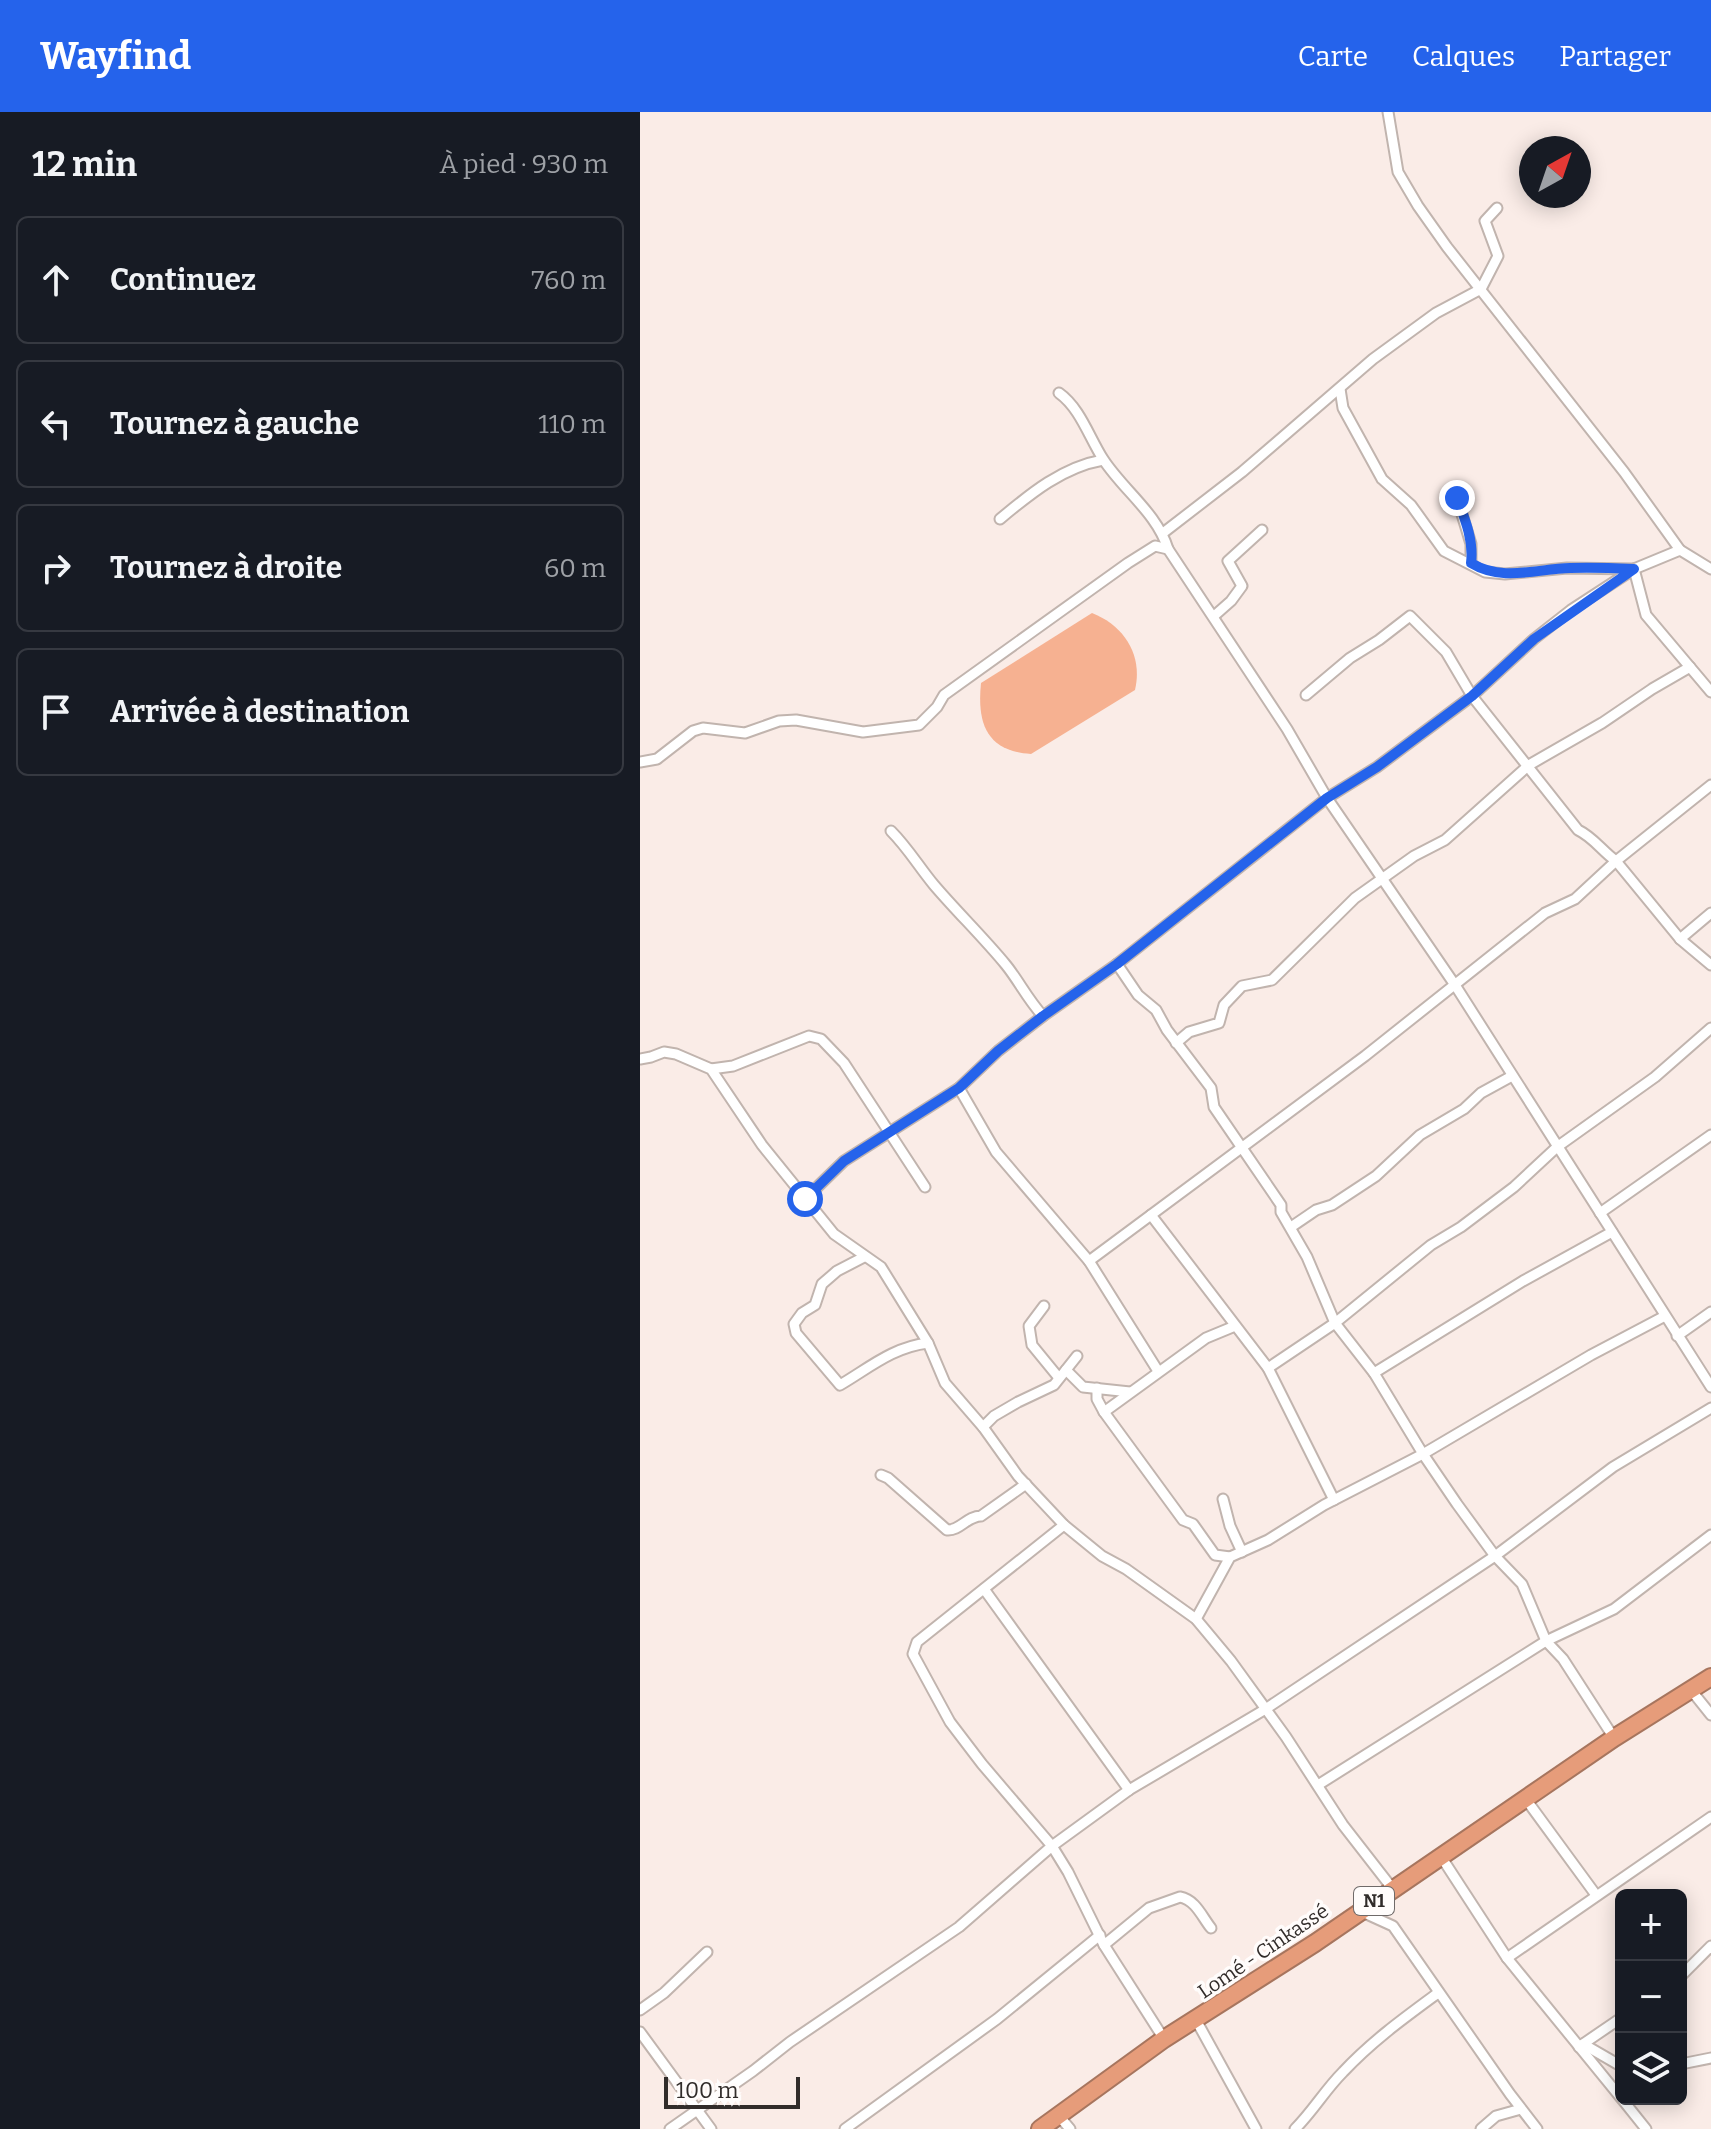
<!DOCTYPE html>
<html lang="fr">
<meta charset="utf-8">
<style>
:root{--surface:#171b24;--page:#242831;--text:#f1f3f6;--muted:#9ea1a6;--line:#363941;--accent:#2563eb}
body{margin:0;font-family:Bitter,serif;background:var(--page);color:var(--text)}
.controls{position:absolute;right:24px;bottom:24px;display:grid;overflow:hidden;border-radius:12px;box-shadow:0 4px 20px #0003}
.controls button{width:72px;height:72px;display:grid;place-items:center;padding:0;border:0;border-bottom:2px solid var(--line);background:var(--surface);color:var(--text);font:40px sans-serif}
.compass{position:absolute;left:879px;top:24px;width:72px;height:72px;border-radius:50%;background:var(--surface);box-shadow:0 4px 20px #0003;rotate:40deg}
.scale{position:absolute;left:24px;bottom:20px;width:136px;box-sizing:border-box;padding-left:8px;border:4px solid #312c2a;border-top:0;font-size:22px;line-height:28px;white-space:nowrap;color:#312c2a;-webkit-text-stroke:6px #fffcfb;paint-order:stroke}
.stop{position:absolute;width:24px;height:24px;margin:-18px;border:6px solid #2563eb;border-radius:50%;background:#fff}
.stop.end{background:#2563eb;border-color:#fff;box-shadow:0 2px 8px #0008}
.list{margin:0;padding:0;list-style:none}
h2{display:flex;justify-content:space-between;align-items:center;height:104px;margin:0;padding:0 32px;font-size:34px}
h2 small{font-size:26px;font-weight:400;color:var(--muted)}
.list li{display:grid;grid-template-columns:52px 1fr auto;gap:24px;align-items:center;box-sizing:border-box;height:128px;margin:0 16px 16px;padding:0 16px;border:2px solid var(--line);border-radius:12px}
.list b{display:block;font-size:30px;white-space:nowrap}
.list em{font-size:26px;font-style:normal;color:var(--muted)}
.icon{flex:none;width:44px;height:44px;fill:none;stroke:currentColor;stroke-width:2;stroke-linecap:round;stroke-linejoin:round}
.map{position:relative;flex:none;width:1071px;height:2017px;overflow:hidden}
header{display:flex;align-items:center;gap:48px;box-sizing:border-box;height:112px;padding:0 40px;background:var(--accent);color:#fff}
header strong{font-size:38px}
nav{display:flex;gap:44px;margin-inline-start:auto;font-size:28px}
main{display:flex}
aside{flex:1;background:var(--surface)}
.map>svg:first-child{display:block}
</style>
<header>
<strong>Wayfind</strong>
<nav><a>Carte</a><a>Calques</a><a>Partager</a></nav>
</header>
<main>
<aside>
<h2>12 min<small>À pied · 930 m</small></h2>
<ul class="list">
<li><svg class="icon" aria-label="ahead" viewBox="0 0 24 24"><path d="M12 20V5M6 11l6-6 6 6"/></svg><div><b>Continuez</b></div><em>760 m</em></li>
<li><svg class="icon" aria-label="left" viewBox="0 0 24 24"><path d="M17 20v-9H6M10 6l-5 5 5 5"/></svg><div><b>Tournez à gauche</b></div><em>110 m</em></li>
<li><svg class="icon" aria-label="right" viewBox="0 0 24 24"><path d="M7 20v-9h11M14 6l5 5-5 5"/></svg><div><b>Tournez à droite</b></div><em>60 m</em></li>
<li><svg class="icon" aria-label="arrive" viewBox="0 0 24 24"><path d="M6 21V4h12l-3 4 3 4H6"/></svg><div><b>Arrivée à destination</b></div></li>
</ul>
</aside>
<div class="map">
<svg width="1071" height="2017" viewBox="0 0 1071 2017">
<rect width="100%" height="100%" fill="#faece7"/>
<!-- pitch -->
<path fill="#f6b191" d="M452,501C485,514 503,544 495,578L391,642C346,639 337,611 341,571Z"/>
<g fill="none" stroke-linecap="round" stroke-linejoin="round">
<defs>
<g id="street">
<path d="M748,0L758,60L778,94L807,135L984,360L1040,438"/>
<path d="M700,277L703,296L742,367L771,393L804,439L845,460L865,462L927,456L994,457"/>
<path d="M419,281C440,296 449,325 463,347C483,378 517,401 528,437L647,617L687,686L815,873L1071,1275"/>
<path d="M817,386L831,432V451"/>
<path d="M360,407C391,381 423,355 463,348"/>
<path d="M523,421L602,360L733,247L796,201L841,177L858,144L845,109L857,96"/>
<path d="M994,457L1006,503L1071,580"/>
<path d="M574,504L591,489L602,474L588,449L622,418"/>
<path d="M666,583L710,546L739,528L770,504L806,540L832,584L938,718C953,725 962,739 976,749L1040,827L1071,853"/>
<path d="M0,650L17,647L53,619L63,616L105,621L139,609L156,608L223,620L279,613L297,595L304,583L488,451L515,434L528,437"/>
<path d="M251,719C268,736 279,755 294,773C317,800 343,825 366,853C379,869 388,888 403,904"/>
<path d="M1040,827L1071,801"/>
<path d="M477,852L498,883L516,898L527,918L571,976L574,995L641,1093V1100L667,1145L695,1211L734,1261L783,1342L817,1392L855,1444L882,1472L906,1529L923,1547L974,1626"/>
<path d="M536,931L549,920L579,911L584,893L602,874L632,868L715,786L774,744L805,728L889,653L962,611L1012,577L1050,555"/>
<path d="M0,947L11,945L24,940L36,942L71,957L122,1033L194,1122L241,1155L288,1231L305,1271L343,1315L378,1364L424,1413L462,1444L486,1457L556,1507L591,1549L646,1625L703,1713L752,1776"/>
<path d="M71,957L93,954L169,924L181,927L204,951L285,1075"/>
<path d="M319,976L356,1040L449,1149L518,1259"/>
<path d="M165,1087L204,1049L319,976L358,939L403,904L477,852L687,686L737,655L832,584L894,527L931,498L994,457L1040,438L1071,457"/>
<path d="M960,1101L1071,1023"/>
<path d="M511,1103L628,1256L694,1388"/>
<path d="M651,1115L676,1098L692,1093L736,1064L780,1023L824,997L841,981L872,964"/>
<path d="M224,1145L197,1159L182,1172L175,1193L162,1201L154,1212L156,1221L200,1273C229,1256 253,1235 288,1231"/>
<path d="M449,1149L725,944L905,801L935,787L976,749L1071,673"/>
<path d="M404,1194L389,1214L392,1233L419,1266"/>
<path d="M1037,1224L1071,1200"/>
<path d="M628,1256L695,1211L791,1133L821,1115L874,1075L917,1035L1015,965L1071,916"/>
<path d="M426,1258L443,1275L490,1280"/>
<path d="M734,1261L883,1169L972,1120"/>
<path d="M457,1276V1287L464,1300L543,1408L553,1412L575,1443L590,1445"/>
<path d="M464,1300L566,1226L595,1214"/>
<path d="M343,1315L354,1304L378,1290L414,1273L437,1244"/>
<path d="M241,1363L248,1366L307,1418C320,1419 327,1404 341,1404L386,1372"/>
<path d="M583,1387L590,1414L602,1440"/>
<path d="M344,1477L489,1678"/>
<path d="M556,1507L590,1445L628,1428L684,1393L783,1342L951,1243L1025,1204"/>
<path d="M1051,1578L1071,1603"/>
<path d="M678,1673L906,1529L974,1497L1071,1423"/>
<path d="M885,1686L956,1783"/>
<path d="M800,1743L867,1846L981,1986"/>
<path d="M720,1799L753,1814L870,1982L897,2017"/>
<path d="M464,1833L509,1796L540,1785C556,1788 562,1805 571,1816"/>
<path d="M867,1846L1071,1705"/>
<path d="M1041,1864L1071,1834"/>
<path d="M0,1898L24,1881L67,1840"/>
<path d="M556,1908L616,2017"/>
<path d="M0,1920L71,2017"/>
<path d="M524,1927L464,1833L428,1760L412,1734L489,1678L624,1598L855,1444L973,1355L1071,1296"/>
<path d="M943,1932L981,1906"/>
<path d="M939,1935L943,1932L981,1954"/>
<path d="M1041,1952L1071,1946"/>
<path d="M982,1987L1006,2017"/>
<path d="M419,2004L430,2017"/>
<path d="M30,2017L113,1959L150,1930L319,1815L412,1734L342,1652L310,1610L273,1542L277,1530L424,1413"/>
<path d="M205,2017L357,1907L460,1823"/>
<path d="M655,2017C673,1999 685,1978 703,1960C732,1929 764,1906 798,1881"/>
<path d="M841,2017L856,2004L881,1997"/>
</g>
<path id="highway" d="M400,2017L524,1927L675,1831L974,1626L1071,1565"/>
</defs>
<!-- street casing -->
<use href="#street" stroke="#c1b4ae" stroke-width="13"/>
<!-- highway casing -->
<use href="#highway" stroke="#a7755e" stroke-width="20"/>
<!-- street -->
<use href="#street" stroke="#fff" stroke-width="9"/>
<!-- highway -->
<use href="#highway" stroke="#e69c7a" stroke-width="16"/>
</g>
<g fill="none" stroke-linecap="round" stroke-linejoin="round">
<!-- route -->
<path stroke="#2563eb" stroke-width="10" d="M165,1087L204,1049L319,976L358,939L403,904L477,852L687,686L737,655L832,584L894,527L994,457C973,456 951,455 930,456C896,457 862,470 831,451C834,429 825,407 817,386"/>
</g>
<g text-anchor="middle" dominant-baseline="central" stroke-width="7" stroke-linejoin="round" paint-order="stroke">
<!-- shield labels -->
<rect fill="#fffcfb" stroke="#6f6a69" stroke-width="2" x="714" y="1775" width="40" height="28" rx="6"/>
<g font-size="18" font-weight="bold" fill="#312c2a">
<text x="734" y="1789">N1</text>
</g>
<!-- street labels -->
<g font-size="20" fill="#312c2a" stroke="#fffcfb">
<text transform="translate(623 1839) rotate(-34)">Lomé - Cinkassé</text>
</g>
</g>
</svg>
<div class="controls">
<button>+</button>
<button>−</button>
<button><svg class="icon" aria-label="layers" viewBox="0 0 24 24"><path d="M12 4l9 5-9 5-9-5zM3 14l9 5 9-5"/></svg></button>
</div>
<svg class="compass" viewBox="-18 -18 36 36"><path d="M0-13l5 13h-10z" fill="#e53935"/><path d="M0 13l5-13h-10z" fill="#9ea1a6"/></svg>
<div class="scale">100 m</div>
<div class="stop" style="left:165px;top:1087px"></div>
<div class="stop end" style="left:817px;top:386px"></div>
</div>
</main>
